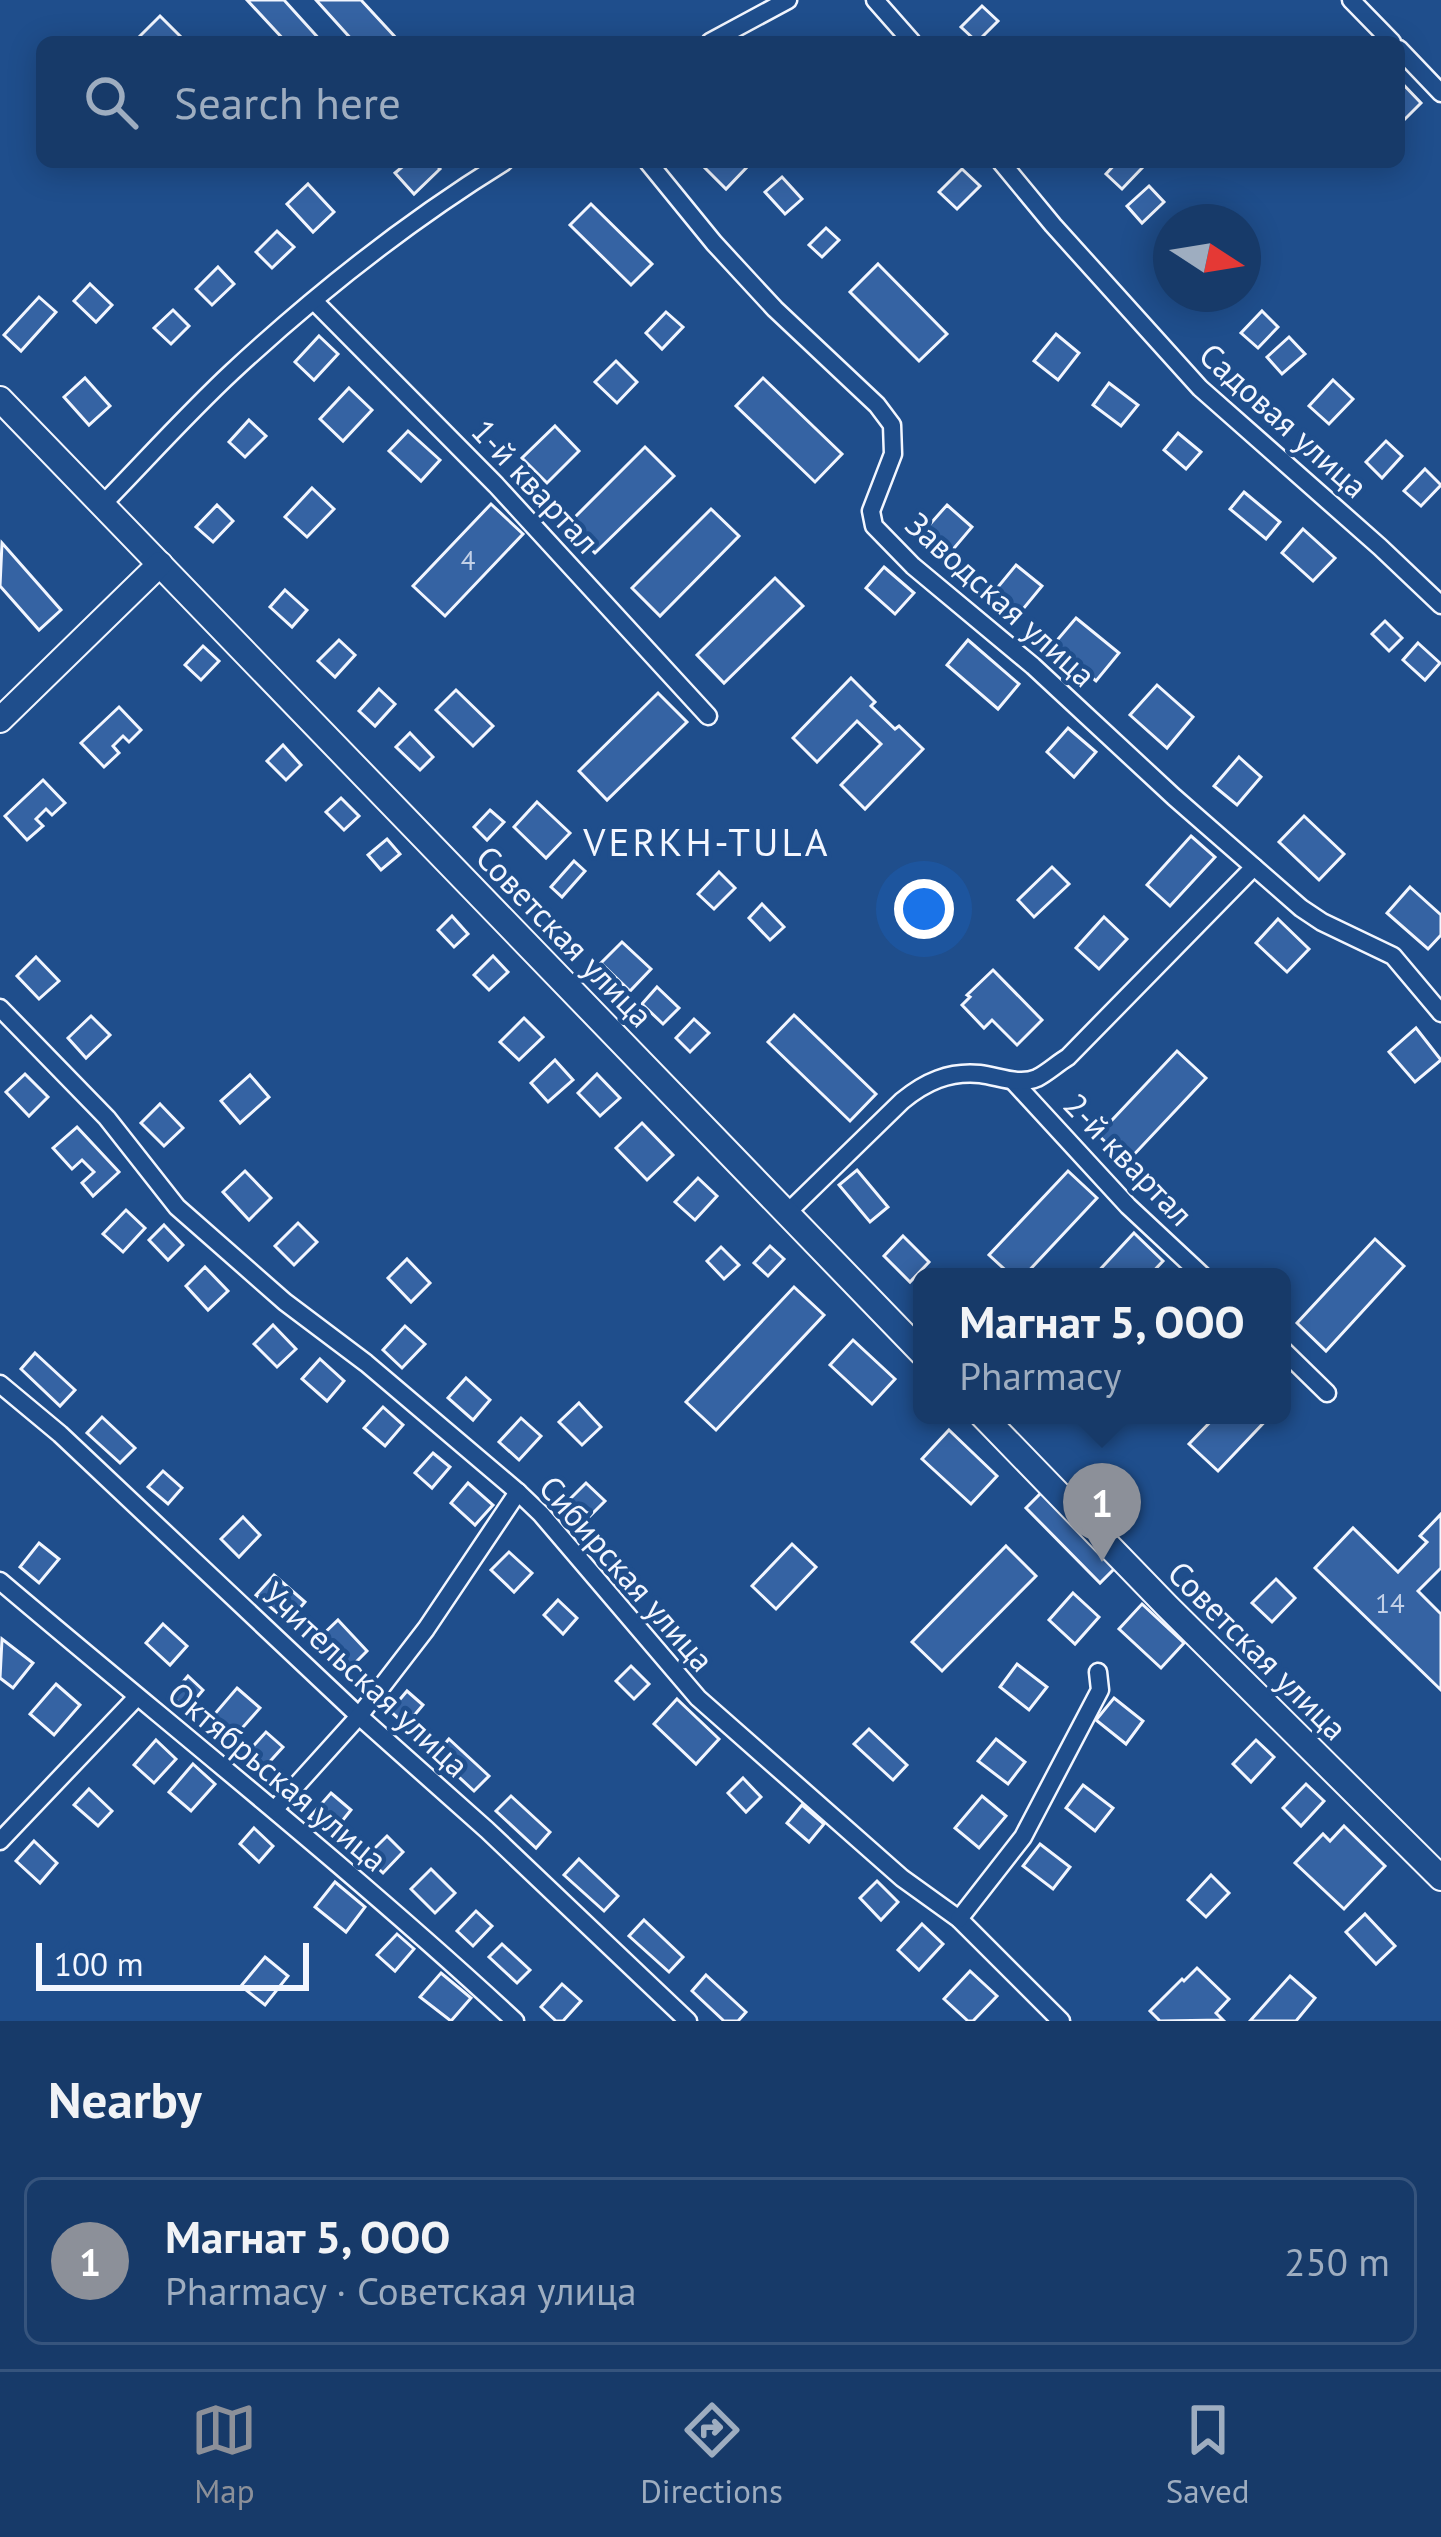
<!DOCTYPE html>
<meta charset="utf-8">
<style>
:root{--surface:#173a69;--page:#244571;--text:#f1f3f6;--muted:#9eadc0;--line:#36547d;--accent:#8c9099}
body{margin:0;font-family:"PT Sans",sans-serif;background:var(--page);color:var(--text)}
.compass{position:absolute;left:1153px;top:204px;width:108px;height:108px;border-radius:50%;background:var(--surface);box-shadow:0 6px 30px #0003;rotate:102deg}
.scale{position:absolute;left:36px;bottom:30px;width:273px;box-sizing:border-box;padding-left:12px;border:6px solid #f2f6ff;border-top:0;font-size:33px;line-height:42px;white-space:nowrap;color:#f2f6ff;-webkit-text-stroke:9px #1f4e8c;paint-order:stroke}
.you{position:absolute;left:924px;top:909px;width:42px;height:42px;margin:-30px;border:9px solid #fff;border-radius:50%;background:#1a73e8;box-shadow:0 0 0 18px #1a73e833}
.badge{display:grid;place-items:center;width:78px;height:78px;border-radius:50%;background:var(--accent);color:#fff;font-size:39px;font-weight:700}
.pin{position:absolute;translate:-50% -99px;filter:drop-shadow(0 3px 6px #0008)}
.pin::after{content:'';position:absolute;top:63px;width:42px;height:36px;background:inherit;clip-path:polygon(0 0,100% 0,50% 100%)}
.popup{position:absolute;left:913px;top:1268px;width:378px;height:156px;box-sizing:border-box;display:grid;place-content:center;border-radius:18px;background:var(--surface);filter:drop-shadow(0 3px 9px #0005);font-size:39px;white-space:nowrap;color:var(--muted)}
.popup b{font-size:45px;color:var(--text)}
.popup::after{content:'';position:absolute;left:50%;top:100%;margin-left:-24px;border:24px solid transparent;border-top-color:var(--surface)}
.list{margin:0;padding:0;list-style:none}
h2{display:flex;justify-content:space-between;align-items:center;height:156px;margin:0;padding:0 48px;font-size:51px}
h2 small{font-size:39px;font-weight:400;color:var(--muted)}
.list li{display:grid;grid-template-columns:78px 1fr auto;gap:36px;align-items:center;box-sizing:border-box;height:168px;margin:0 24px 24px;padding:0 24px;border:3px solid var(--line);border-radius:18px}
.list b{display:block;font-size:45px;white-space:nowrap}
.list p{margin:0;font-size:39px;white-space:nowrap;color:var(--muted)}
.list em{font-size:39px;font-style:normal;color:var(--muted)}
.icon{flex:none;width:66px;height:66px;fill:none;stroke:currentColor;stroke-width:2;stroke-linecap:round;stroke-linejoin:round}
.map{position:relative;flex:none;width:1441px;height:2021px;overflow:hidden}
.search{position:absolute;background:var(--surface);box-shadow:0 6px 30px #0003;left:36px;right:36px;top:36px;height:132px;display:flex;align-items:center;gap:30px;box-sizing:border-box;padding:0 42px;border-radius:18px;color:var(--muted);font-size:45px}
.sheet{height:348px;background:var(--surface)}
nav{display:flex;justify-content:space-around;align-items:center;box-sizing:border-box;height:168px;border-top:3px solid var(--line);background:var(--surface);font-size:33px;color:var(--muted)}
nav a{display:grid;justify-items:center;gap:6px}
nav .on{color:var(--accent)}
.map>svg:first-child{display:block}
</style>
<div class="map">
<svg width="1441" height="2021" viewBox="0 0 1441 2021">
<rect width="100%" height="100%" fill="#1f4e8c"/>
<!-- building -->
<g fill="#3563a3" stroke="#f2f6ff" stroke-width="3">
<path d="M247,0H284L322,42H286Z"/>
<path d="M316,0H361L397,39L394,42H354Z"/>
<path d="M982,6L998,21L977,42L961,27Z"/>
<path d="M160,16L183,39L180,42H134Z"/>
<path d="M1399,80L1421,103L1401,123L1399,120Z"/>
<path d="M408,162H434L440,169L414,194L395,173Z"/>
<path d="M699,162H744L748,166L726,189Z"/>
<path d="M1117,162H1136L1142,168L1122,189L1106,174Z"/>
<path d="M962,169L980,186L957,209L939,192Z"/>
<path d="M782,177L802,199L785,214L765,192Z"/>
<path d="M308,184L334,212L313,232L287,204Z"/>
<path d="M1149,186L1164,202L1142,223L1127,206Z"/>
<path d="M591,204L652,264L631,285L570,225Z"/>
<path d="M826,228L839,240L822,257L809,245Z"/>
<path d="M277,231L294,247L272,268L256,252Z"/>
<path d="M878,264L947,334L919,361L850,292Z"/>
<path d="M218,267L234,284L212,305L196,289Z"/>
<path d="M90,284L112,305L96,322L74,301Z"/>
<path d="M39,297L56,312L21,351L4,335Z"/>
<path d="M173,310L189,326L171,344L154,328Z"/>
<path d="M1262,311L1278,327L1258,348L1241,333Z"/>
<path d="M666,312L683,327L662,349L646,333Z"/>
<path d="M1056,334L1079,353L1058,380L1034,361Z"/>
<path d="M319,336L338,354L314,380L295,362Z"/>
<path d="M1289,337L1305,354L1282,374L1267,357Z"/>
<path d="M616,361L637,382L617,403L595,382Z"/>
<path d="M85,378L110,406L89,425L64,397Z"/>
<path d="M763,378L842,454L815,482L736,406Z"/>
<path d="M1333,380L1353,399L1329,424L1309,406Z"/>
<path d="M1109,383L1138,405L1121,426L1093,405Z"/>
<path d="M349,388L372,410L343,441L320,419Z"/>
<path d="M249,420L266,436L245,457L229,442Z"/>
<path d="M555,426L579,451L547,483L522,458Z"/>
<path d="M408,431L440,460L421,481L389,451Z"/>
<path d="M1178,433L1201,452L1186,469L1164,450Z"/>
<path d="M1386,441L1402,456L1382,478L1366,462Z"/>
<path d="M645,447L674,476L595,553L567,525Z"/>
<path d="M1425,469L1441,485L1421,506L1404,491Z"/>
<path d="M312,488L334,509L307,537L285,517Z"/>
<path d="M1244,492L1280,522L1266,539L1230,509Z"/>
<path d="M491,504L523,534L445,616L413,586Z"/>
<path d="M217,505L233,521L213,542L196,527Z"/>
<path d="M947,505L972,527L950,553L924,531Z"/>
<path d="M711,509L739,536L660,616L632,588Z"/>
<path d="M1303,529L1335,558L1313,581L1282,553Z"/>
<path d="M2,543L61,610L39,630L0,586Z"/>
<path d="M1016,565L1042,586L1019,614L993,593Z"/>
<path d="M884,567L914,593L895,614L866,588Z"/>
<path d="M775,578L803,606L724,683L697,655Z"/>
<path d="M285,590L307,610L292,627L270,607Z"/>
<path d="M1076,618L1119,653L1096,681L1053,645Z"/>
<path d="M1385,621L1402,638L1389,651L1372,634Z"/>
<path d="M339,640L355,655L335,677L318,661Z"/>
<path d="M968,640L1019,684L998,709L947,665Z"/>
<path d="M1418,643L1440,663L1425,680L1403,660Z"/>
<path d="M203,646L219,661L201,680L185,665Z"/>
<path d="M851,678L875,702L871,706L895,729L899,726L923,749L865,809L841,785L881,744L857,721L817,762L793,738Z"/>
<path d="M1157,685L1193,717L1167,748L1130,715Z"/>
<path d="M379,689L395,704L375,726L359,711Z"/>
<path d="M456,690L493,726L473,746L436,710Z"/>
<path d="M658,693L687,722L607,800L579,771Z"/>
<path d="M119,707L141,730L129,742L123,736L113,746L119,753L104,767L81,743Z"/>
<path d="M1068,728L1096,752L1074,777L1047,752Z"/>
<path d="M410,733L433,757L420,770L396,747Z"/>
<path d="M283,745L301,765L286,780L267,761Z"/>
<path d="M1239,757L1261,777L1237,805L1214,786Z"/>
<path d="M43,780L65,803L52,815L46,809L36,819L43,826L27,840L5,816Z"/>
<path d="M341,798L359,816L344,830L326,812Z"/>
<path d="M537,802L570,833L546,858L514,827Z"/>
<path d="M490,810L504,822L487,840L474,827Z"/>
<path d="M1304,816L1344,854L1319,880L1279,842Z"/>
<path d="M1191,836L1215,857L1170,906L1147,885Z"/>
<path d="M387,839L400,854L381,870L368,855Z"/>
<path d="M574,861L585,871L562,897L551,887Z"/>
<path d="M1052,867L1069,884L1034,917L1018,900Z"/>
<path d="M719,872L735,888L714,909L698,894Z"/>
<path d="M1410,887L1441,915V935L1428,949L1387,913Z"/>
<path d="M762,904L784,927L770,940L749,918Z"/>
<path d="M452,916L468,934L454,947L438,930Z"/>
<path d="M1104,917L1127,939L1099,969L1076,948Z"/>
<path d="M1278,919L1309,949L1287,972L1256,943Z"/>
<path d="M622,942L651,969L630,991L601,963Z"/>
<path d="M493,956L508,972L489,990L474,975Z"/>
<path d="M36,957L59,981L39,999L17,976Z"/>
<path d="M993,970L1042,1020L1017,1045L992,1020L984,1028L962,1005L970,997L967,995Z"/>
<path d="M657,987L679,1008L663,1024L642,1004Z"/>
<path d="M794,1015L876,1094L850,1121L768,1042Z"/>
<path d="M91,1016L110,1035L86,1058L68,1038Z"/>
<path d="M524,1018L543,1037L519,1060L500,1042Z"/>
<path d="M694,1019L709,1033L690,1052L676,1038Z"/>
<path d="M1416,1028L1441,1060L1415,1082L1389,1052Z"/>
<path d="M1177,1051L1206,1078L1127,1162L1098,1135Z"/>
<path d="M555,1060L573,1080L548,1102L531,1083Z"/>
<path d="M25,1074L48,1097L29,1116L6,1092Z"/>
<path d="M597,1074L620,1098L600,1116L578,1093Z"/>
<path d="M250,1075L269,1097L240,1123L221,1101Z"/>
<path d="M160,1104L183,1128L164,1146L141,1123Z"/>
<path d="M642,1123L673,1155L647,1180L616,1148Z"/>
<path d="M77,1127L119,1172L93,1196L82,1183L94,1172L82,1160L72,1169L53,1148Z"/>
<path d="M857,1170L888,1207L870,1222L839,1185Z"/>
<path d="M245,1171L271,1198L249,1220L223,1192Z"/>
<path d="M1068,1171L1097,1198L1023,1277H1013L989,1255Z"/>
<path d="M698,1178L717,1196L695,1220L675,1202Z"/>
<path d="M126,1210L145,1228L123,1252L103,1234Z"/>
<path d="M298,1223L317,1242L294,1265L275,1246Z"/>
<path d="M164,1225L183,1245L168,1260L149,1240Z"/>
<path d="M1134,1233L1163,1261L1148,1277H1093Z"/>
<path d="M903,1236L929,1262L910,1282L884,1256Z"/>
<path d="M1375,1239L1404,1266L1326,1351L1297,1323Z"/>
<path d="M770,1246L784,1259L768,1276L754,1263Z"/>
<path d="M721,1247L739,1265L724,1279L707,1261Z"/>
<path d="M407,1259L430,1283L411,1302L388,1278Z"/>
<path d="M205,1267L228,1291L208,1310L186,1286Z"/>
<path d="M794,1287L824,1315L716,1430L686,1402Z"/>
<path d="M273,1325L296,1349L277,1367L254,1344Z"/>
<path d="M405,1326L425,1344L402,1368L383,1350Z"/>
<path d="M853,1340L895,1379L872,1404L830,1365Z"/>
<path d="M35,1353L75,1390L60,1406L21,1369Z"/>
<path d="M320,1359L344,1381L327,1401L302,1379Z"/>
<path d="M466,1378L490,1400L473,1420L448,1398Z"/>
<path d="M579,1403L601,1427L582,1445L559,1422Z"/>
<path d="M383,1407L403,1425L385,1446L364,1428Z"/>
<path d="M1217,1415H1271L1218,1471L1189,1444Z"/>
<path d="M102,1417L135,1448L120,1463L87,1433Z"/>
<path d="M521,1418L541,1436L519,1460L499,1442Z"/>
<path d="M949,1430L997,1476L971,1504L922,1459Z"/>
<path d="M433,1453L450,1467L432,1488L415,1473Z"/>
<path d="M163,1471L182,1488L168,1504L148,1487Z"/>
<path d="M468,1483L493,1505L475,1525L451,1503Z"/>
<path d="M586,1483L605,1501L581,1525L563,1506Z"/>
<path d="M1041,1493L1115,1568L1100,1583L1026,1508Z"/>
<path d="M1441,1514V1568L1418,1591L1441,1614V1690L1315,1568L1353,1528L1398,1572L1427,1542L1420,1536Z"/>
<path d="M243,1517L260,1535L239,1557L221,1539Z"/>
<path d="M39,1543L59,1559L39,1583L20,1567Z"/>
<path d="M792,1544L816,1567L776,1609L752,1586Z"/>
<path d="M1006,1546L1036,1576L942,1671L912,1642Z"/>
<path d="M509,1552L532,1573L514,1592L491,1570Z"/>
<path d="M274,1575L305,1602L288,1622L256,1595Z"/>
<path d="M1276,1579L1295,1598L1272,1622L1252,1603Z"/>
<path d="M1073,1593L1099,1617L1075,1644L1049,1620Z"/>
<path d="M558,1600L577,1618L563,1634L544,1615Z"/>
<path d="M1142,1604L1184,1643L1161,1668L1119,1629Z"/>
<path d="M338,1620L367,1651L343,1675L313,1644Z"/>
<path d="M163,1624L187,1646L170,1665L146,1643Z"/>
<path d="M2,1639L33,1663L13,1688L0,1678Z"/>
<path d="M1017,1664L1047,1687L1029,1710L1000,1687Z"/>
<path d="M631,1666L649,1684L634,1699L616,1681Z"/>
<path d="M188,1676L203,1690L187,1709L171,1696Z"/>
<path d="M56,1684L80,1705L54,1735L30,1714Z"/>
<path d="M237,1688L260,1708L236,1735L213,1716Z"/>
<path d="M407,1691L423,1705L406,1725L390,1711Z"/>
<path d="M1114,1698L1143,1721L1126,1744L1096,1720Z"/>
<path d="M677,1699L719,1739L696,1764L654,1724Z"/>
<path d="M869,1729L907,1765L893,1780L854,1744Z"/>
<path d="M266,1732L283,1747L264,1768L247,1753Z"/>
<path d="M449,1739L489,1776L474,1791L435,1755Z"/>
<path d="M996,1739L1025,1762L1008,1784L978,1761Z"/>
<path d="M156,1740L176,1759L154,1783L134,1765Z"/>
<path d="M1256,1740L1274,1757L1251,1782L1233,1764Z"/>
<path d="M193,1764L215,1784L191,1811L169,1792Z"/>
<path d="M743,1778L761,1797L746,1812L728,1793Z"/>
<path d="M1306,1784L1324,1801L1301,1826L1283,1808Z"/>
<path d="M1083,1785L1113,1808L1095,1831L1066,1808Z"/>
<path d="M89,1789L112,1811L98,1826L74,1805Z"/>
<path d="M331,1793L351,1810L330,1836L309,1818Z"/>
<path d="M511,1796L550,1832L536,1848L496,1811Z"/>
<path d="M982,1796L1006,1816L979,1848L955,1828Z"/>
<path d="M802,1805L824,1824L809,1842L787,1823Z"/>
<path d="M1344,1826L1385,1866L1344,1909L1295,1863L1323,1834L1330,1841Z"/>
<path d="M254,1828L273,1846L259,1862L240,1844Z"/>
<path d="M387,1836L403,1852L383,1873L366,1857Z"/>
<path d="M34,1841L57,1863L40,1883L16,1861Z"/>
<path d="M1040,1844L1070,1867L1053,1889L1023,1866Z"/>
<path d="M579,1859L618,1896L604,1911L564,1875Z"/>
<path d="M431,1869L455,1893L435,1913L411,1889Z"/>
<path d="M1211,1875L1229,1893L1206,1917L1188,1900Z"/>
<path d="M877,1881L898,1902L881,1920L860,1898Z"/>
<path d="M335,1882L365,1907L346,1932L315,1907Z"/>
<path d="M476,1911L492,1926L473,1946L457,1931Z"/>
<path d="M1365,1914L1395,1946L1376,1964L1346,1932Z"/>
<path d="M644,1920L683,1957L669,1972L629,1936Z"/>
<path d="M922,1924L943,1944L919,1970L898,1950Z"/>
<path d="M397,1934L414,1949L395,1971L377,1955Z"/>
<path d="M502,1944L530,1970L517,1983L489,1957Z"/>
<path d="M265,1957L288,1976L265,2005L241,1986Z"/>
<path d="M1197,1968L1229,1999L1216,2013L1223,2020L1160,2021L1150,2011L1182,1979L1184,1981Z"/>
<path d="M970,1971L997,1996L973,2021H968L944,1999Z"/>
<path d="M441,1973L471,1998L451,2021L420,1997Z"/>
<path d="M706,1975L746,2012L738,2021H724L692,1991Z"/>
<path d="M1290,1976L1315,1998L1296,2021H1250Z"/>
<path d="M562,1984L581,2001L563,2021H556L541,2007Z"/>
</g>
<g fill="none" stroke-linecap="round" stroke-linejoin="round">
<defs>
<g id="minor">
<path d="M875,0L912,42"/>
<path d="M1351,0L1392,42"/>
<path d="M710,42L788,0"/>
<path d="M1399,49L1441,93"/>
<path d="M648,162L714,243L775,309L877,405L892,425L893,454L871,511L874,526L913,566L1033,666L1174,797L1301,908L1322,922L1393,956L1441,1013"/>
<path d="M1001,162L1053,225L1200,388L1380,547L1441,605"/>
<path d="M314,301L496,485L708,716"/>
<path d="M102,505C145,461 187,414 232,372C315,295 407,222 504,162"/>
<path d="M0,1008L107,1118L177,1207L285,1302L366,1363L518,1492L541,1514L698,1698L902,1878L959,1919L1061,2021"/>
<path d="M1013,1081L1128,1206L1204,1277"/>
<path d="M787,1213L902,1101C925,1082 949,1071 980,1074C998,1076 1019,1086 1037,1078C1047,1073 1058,1063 1068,1057L1254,867"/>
<path d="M1282,1349L1327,1393"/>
<path d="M0,1384L60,1434L359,1716L487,1830L688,2021"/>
<path d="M0,1581C172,1727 349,1867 515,2021"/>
<path d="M275,1809L359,1716L426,1629L518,1492"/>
<path d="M0,1841L137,1697"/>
<path d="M959,1919L1023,1837L1100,1690L1098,1672"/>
</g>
<g id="secondary">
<path d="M0,399L922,1353"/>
<path d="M0,720L160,564"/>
<path d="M982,1415L1167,1606L1441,1878"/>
</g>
</defs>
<!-- minor casing -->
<use href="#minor" stroke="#f2f6ff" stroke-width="21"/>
<!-- secondary casing -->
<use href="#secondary" stroke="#f2f6ff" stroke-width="28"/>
<!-- minor -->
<use href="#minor" stroke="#1f4e8c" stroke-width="16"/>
<!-- secondary -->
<use href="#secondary" stroke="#1f4e8c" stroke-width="24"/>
</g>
<g text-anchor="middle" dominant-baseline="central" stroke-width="9" stroke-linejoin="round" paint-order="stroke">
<!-- number labels -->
<g font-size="27" fill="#c3d1e8">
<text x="468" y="560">4</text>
<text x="1390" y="1603">14</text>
</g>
<!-- street labels -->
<g font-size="33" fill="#f2f6ff" stroke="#1f4e8c">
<text transform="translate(1284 420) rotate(42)">Садовая улица</text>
<text transform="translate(536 486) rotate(47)">1-й квартал</text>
<text transform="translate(1001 599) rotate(42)">Заводская улица</text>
<text transform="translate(565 936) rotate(46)">Советская улица</text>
<text transform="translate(1129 1159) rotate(46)">2-й квартал</text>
<text transform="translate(627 1573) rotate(49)">Сибирская улица</text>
<text transform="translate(1258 1650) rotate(45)">Советская улица</text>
<text transform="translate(366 1679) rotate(43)">Учительская улица</text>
<text transform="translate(278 1776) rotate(40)">Октябрьская улица</text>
</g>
<!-- quarter labels -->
<g font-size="39" letter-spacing="3" fill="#f2f6ff" stroke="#1f4e8c">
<text x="707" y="841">VERKH-TULA</text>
</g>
</g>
</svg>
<svg class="compass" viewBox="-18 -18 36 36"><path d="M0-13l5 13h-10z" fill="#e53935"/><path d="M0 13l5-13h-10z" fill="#9eadc0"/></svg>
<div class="scale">100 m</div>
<div class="you"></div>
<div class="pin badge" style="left:1102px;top:1562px">1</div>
<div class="popup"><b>Магнат 5, ООО</b>Pharmacy</div>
<div class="search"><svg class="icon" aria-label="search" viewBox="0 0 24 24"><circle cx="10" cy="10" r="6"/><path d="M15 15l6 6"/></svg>Search here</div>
</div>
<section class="sheet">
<h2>Nearby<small></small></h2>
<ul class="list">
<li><span class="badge">1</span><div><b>Магнат 5, ООО</b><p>Pharmacy · Советская улица</p></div><em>250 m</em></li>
</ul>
</section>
<nav>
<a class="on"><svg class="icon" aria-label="map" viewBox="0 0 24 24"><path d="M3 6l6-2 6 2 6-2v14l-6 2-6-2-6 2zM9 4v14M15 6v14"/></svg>Map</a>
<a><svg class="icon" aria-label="directions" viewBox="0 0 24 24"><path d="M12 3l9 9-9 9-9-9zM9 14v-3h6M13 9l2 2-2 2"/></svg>Directions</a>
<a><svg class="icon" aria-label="saved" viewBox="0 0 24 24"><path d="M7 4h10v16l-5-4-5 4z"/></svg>Saved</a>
</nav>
